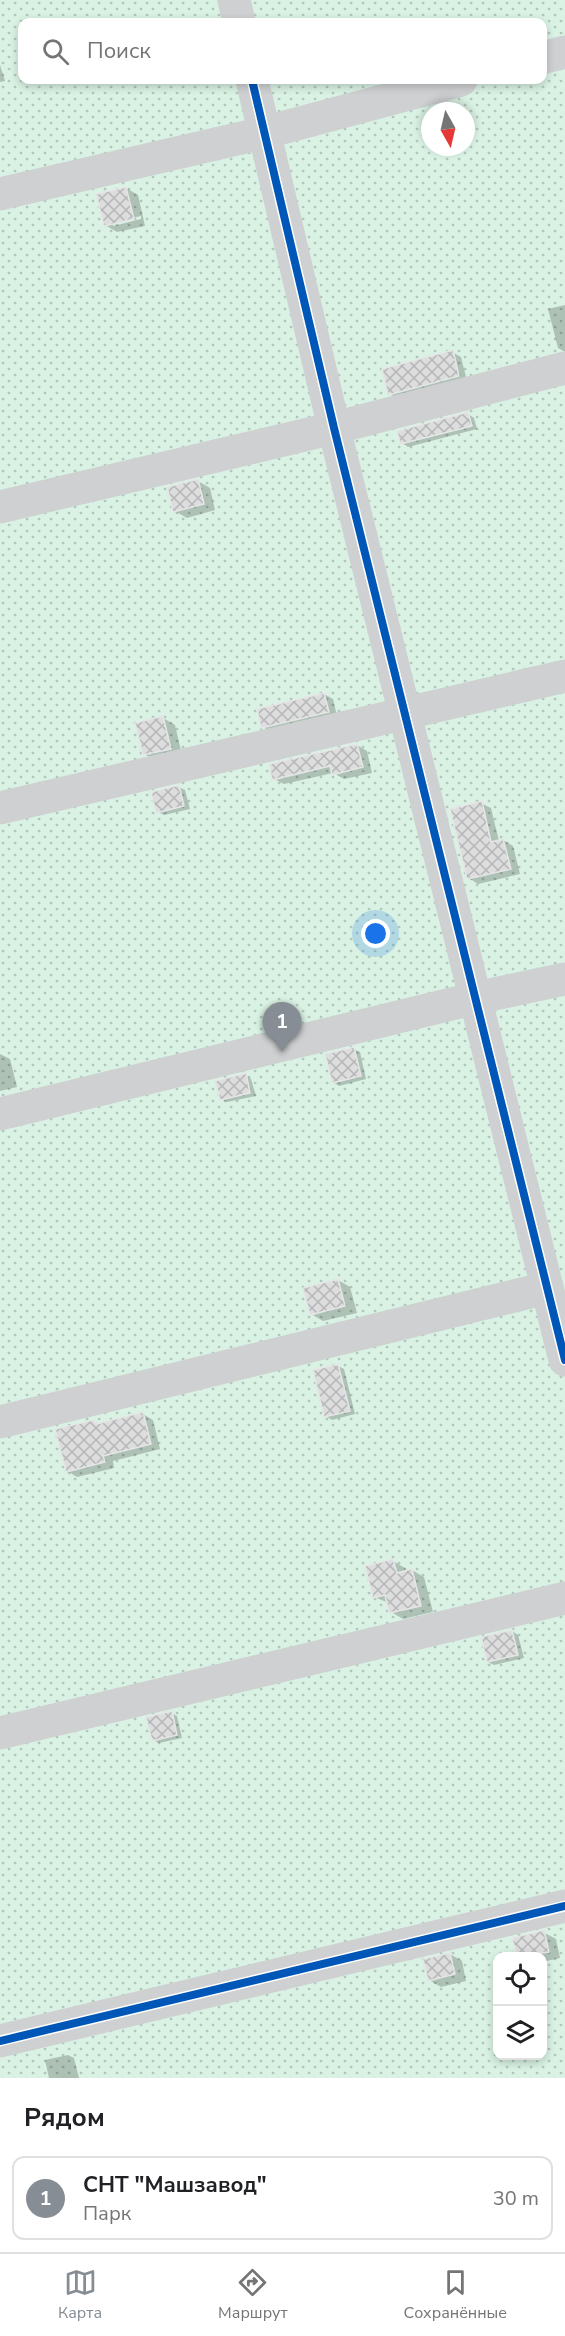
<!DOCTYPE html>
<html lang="ru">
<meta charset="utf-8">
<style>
:root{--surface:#fff;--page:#f6f6f6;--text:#202124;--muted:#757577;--line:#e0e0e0;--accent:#868d94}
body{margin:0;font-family:"Nunito Sans",sans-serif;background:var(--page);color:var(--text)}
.controls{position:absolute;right:18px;bottom:18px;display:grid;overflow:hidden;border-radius:12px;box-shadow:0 3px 9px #0003}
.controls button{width:54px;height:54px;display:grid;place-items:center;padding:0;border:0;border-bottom:2px solid var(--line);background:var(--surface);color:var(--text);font:30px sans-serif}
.compass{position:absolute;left:421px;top:102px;width:54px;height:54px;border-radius:50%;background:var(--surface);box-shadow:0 3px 9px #0003;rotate:172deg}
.you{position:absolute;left:376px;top:934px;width:21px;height:21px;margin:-15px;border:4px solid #fff;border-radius:50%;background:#1a73e8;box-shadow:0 0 0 9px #1a73e833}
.badge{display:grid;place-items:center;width:39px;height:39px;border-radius:50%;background:var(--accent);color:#fff;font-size:20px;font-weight:700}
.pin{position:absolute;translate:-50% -50px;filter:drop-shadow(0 2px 3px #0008)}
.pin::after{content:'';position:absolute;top:32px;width:21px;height:18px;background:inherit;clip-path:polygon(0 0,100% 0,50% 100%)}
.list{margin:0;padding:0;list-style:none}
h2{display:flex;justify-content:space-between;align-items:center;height:78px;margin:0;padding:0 24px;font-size:26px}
h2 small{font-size:20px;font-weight:400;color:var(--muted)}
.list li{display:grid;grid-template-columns:39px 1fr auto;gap:18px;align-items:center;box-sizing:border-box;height:84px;margin:0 12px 12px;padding:0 12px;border:2px solid var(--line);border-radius:12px}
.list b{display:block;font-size:22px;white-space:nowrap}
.list p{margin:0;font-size:20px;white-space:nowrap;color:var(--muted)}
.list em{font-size:20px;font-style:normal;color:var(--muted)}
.icon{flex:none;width:33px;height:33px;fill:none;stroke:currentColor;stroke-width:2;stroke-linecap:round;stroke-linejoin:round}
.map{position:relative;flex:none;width:565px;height:2078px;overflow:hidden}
.search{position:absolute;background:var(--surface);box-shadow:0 3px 9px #0003;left:18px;right:18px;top:18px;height:66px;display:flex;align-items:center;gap:15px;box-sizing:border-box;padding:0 21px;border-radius:12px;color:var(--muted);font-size:22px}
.sheet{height:174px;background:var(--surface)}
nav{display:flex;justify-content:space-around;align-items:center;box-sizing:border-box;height:84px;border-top:2px solid var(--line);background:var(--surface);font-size:16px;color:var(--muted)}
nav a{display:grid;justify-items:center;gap:3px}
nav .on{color:var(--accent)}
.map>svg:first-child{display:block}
</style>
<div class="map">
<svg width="565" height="2078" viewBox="0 0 565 2078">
<defs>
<pattern id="garden-dots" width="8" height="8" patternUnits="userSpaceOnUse" patternTransform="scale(1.5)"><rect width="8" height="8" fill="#d9f2e3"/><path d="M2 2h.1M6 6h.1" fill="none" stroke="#b2c7bb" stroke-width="1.8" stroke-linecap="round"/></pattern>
<pattern id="building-cross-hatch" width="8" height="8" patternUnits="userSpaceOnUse" patternTransform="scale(1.5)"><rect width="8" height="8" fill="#ddddde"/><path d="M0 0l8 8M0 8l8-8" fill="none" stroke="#b5b6b7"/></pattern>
</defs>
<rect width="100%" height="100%" fill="#f4f4f4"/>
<!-- garden -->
<path fill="url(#garden-dots)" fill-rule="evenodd" d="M0,0H565V2078H0ZM22,22H542V80H22ZM430,111H466V147H430ZM498,1956H542V2056H498Z"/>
<!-- shadow -->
<g fill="#0003" fill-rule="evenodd">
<path d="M0,65L5,81L0,82Z"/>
<path d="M126,188L138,195L145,226L117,232L105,225ZM141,216V219L113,226V222Z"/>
<path d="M565,305V352L558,348L548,309Z"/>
<path d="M452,352L461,357L467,381L399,399L389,394Z"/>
<path d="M468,414L474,418L477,429L408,447L402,443Z"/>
<path d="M198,481L210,488L215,510L187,518L175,511Z"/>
<path d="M324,694L333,699L337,716L271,732L263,727Z"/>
<path d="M163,718L175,725L182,755L156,761L144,754Z"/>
<path d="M357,745L367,751L372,773L344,779L333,773L284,784L274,779Z"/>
<path d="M179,787L185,790L190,809L164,815L158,812Z"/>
<path d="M481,803L491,808L499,841L503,840L513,846L520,874L478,884L469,878Z"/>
<path d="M354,1049L360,1052L366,1079L339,1086L333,1082Z"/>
<path d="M0,1054L10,1059L17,1087L0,1091Z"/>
<path d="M245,1075L251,1079L256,1096L227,1102L221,1099Z"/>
<path d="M338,1280L350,1287L357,1313L323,1321L311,1314Z"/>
<path d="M338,1366L344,1369L355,1414L332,1420L326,1416Z"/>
<path d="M143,1414L153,1420L160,1449L113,1461L114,1468L77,1477L67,1471L94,1421L100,1425Z"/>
<path d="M393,1561L405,1568L406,1572L412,1570L424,1577L433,1612L403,1619L391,1612L389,1603L374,1597Z"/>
<path d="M512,1631L518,1635L524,1658L494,1665L488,1662Z"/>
<path d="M171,1713L177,1716L182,1738L159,1743L153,1740Z"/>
<path d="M543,1932L556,1939L560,1958L542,1962V1956H518L514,1939Z"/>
<path d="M450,1954L462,1961L466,1981L441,1987L429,1980Z"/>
<path d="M68,2055L74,2058L79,2078H49L45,2060Z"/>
</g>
<!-- building -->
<g fill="url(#building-cross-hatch)" stroke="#e5e6e7" stroke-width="1.5">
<path d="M126,187L134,219L104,226L96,194Z"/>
<path d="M453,350L459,376L388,395L382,369Z"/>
<path d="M468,412L472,426L400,444L397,431Z"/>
<path d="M198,479L204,504L173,512L167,487Z"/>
<path d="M324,693L329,712L261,728L257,709Z"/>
<path d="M163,716L171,749L143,755L135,723Z"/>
<path d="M357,744L363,767L332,775L330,766L272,780L269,764Z"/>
<path d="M179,785L184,806L156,813L151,792Z"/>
<path d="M482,801L491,842L503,839L511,869L467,879L450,809Z"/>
<path d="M354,1047L361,1076L332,1083L325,1054Z"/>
<path d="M246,1073L250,1093L220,1100L215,1081Z"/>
<path d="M338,1279L345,1306L310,1315L303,1288Z"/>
<path d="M338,1364L350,1411L324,1417L313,1370Z"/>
<path d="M143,1412L151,1444L103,1456L105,1462L66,1472L55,1429L94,1420L96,1424Z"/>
<path d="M393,1559L397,1573L412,1569L421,1606L389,1613L385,1595L373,1598L365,1566Z"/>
<path d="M512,1630L518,1655L487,1662L481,1637Z"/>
<path d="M172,1711L177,1735L152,1741L146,1717Z"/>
<path d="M544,1930L549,1952L517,1956L512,1938Z"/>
<path d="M450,1953L455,1974L428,1981L423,1959Z"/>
</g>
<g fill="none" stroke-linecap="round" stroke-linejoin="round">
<!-- minor -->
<g stroke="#ced0d2" stroke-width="33">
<path d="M234,0L239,22"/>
<path d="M542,58L565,52"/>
<path d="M252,80L334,428L565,1360"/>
<path d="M0,194L263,133L461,80"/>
<path d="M0,507L334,428L565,368"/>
<path d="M0,808L565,676"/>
<path d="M0,1114L476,998L565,979"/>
<path d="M0,1422L547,1288"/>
<path d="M0,1733L565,1598"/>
<path d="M0,2041L565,1906"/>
</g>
<defs>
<g id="cycleway">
<path d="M252,80L334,428L565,1360"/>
<path d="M0,2041L565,1906"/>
</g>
</defs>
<!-- cycleway casing -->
<use href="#cycleway" stroke="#fff" stroke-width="11"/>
<!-- cycleway -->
<use href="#cycleway" stroke="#0057b8" stroke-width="8"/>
</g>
</svg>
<div class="controls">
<button><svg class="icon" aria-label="locate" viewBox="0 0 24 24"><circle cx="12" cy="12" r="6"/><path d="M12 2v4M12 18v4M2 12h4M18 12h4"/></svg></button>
<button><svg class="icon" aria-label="layers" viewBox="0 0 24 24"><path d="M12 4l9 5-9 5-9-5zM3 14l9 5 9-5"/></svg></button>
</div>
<svg class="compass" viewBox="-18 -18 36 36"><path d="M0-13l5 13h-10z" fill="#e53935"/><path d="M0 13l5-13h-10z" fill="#757577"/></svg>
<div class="you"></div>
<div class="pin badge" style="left:282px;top:1052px">1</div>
<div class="search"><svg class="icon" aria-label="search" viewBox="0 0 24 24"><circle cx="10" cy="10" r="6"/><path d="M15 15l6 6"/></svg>Поиск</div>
</div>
<section class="sheet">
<h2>Рядом<small></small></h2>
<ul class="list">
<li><span class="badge">1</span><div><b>СНТ &quot;Машзавод&quot;</b><p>Парк</p></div><em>30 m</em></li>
</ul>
</section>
<nav>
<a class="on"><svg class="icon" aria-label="map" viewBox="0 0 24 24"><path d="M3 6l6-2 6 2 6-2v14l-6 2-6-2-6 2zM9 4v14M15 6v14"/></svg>Карта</a>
<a><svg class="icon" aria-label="directions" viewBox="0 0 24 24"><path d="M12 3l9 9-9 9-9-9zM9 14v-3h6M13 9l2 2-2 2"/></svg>Маршрут</a>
<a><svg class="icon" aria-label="saved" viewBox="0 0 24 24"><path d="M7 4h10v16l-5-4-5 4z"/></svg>Сохранённые</a>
</nav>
